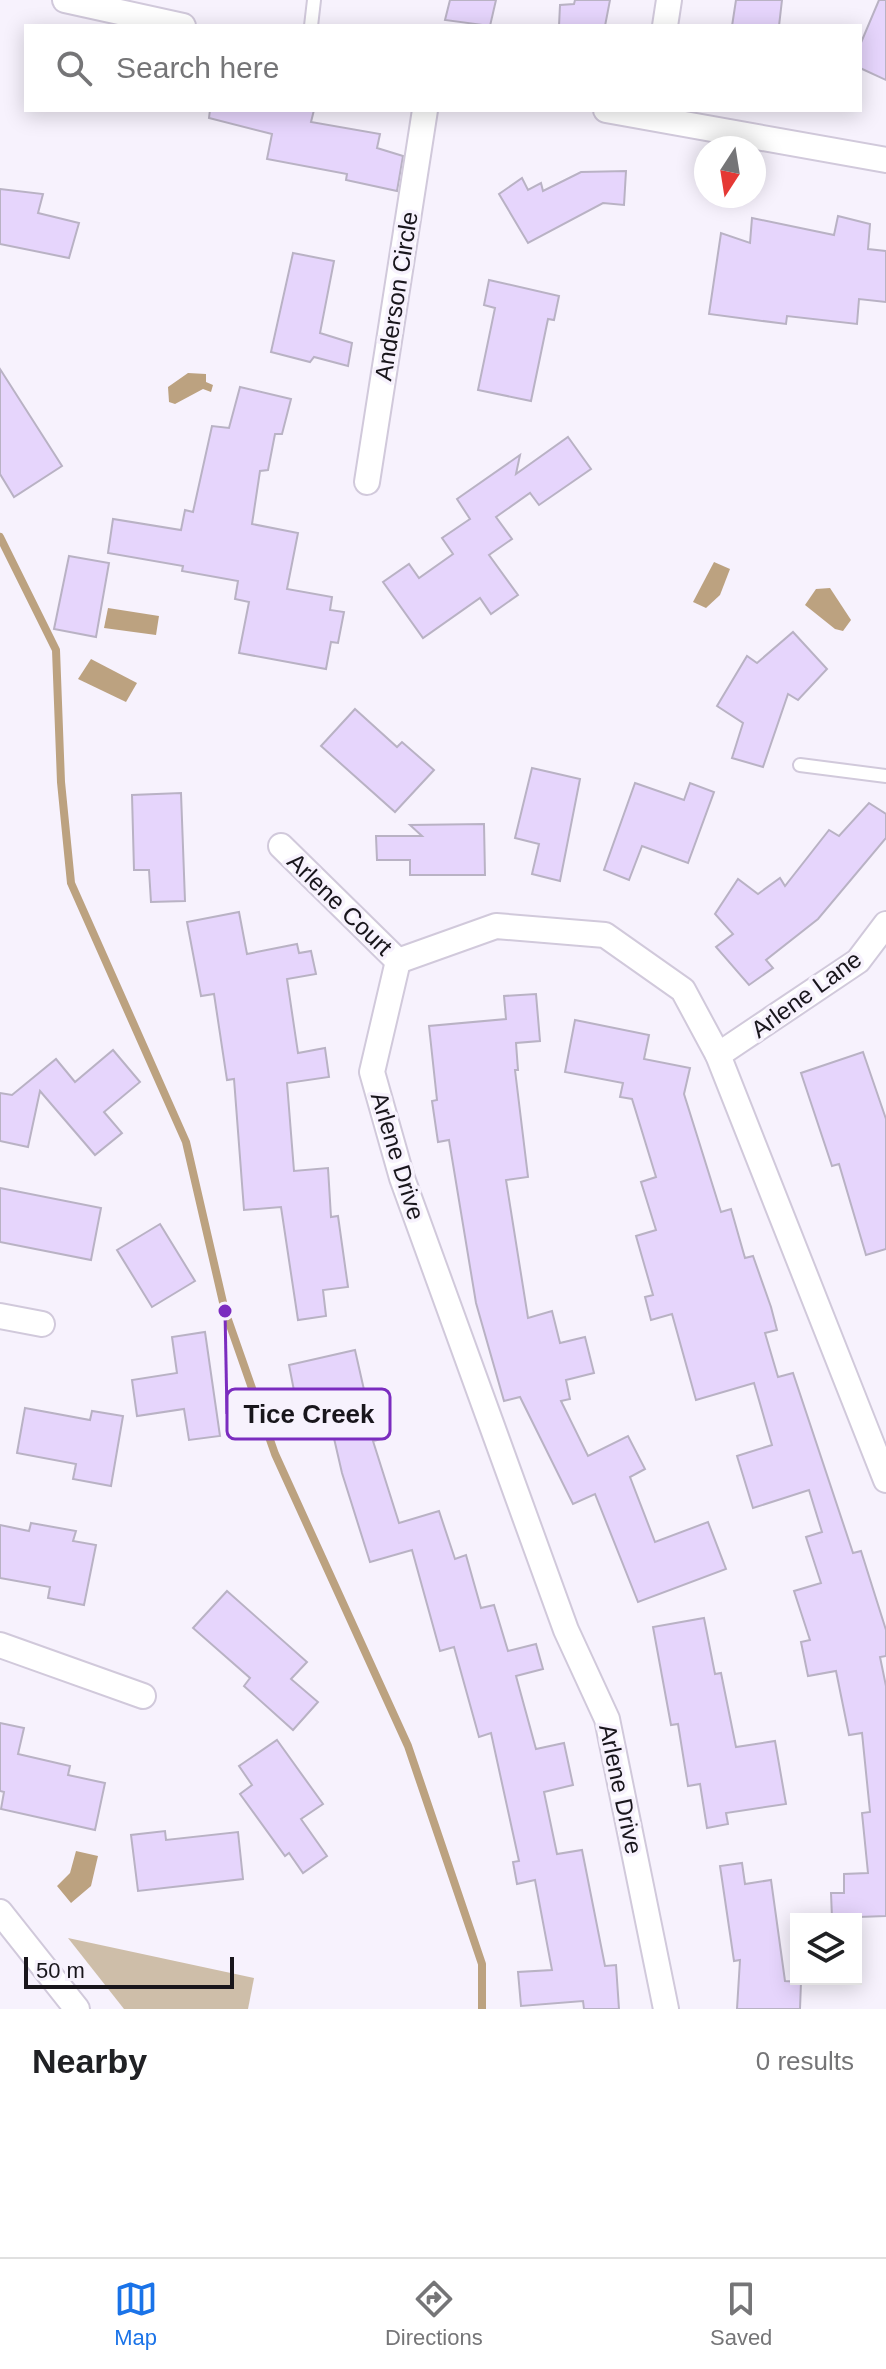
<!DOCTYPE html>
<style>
:root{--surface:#fff;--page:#f6f6f6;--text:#202124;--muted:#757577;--line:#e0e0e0;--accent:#1a73e8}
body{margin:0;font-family:Helvetica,sans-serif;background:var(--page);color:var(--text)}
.controls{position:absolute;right:24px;bottom:24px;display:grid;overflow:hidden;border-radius:0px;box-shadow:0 4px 20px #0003}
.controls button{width:72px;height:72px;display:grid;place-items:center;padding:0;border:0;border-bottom:2px solid var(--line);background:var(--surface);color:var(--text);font:40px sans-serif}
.compass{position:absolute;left:694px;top:136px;width:72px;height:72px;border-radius:50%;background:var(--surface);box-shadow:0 4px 20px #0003;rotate:192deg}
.scale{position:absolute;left:24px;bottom:20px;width:210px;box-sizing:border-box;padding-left:8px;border:4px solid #19161c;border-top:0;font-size:22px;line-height:28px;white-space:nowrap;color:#19161c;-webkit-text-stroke:6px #f7f2fd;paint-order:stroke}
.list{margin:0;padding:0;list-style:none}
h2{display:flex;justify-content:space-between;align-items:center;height:104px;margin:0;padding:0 32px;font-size:34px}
h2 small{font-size:26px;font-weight:400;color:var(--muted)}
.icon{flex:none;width:44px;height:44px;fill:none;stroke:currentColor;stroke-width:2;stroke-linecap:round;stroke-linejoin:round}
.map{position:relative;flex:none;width:886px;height:2009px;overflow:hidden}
.search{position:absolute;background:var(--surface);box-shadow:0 4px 20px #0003;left:24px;right:24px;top:24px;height:88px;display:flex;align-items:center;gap:20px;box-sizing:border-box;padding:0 28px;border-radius:0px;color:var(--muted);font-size:30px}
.sheet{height:248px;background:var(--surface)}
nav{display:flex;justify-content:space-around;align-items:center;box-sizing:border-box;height:112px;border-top:2px solid var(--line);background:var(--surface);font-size:22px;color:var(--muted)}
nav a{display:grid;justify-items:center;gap:4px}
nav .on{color:var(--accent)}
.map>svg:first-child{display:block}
</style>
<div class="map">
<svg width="886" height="2009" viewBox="0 0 886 2009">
<rect width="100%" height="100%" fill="#f7f2fd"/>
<!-- green -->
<path fill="#cebea9" d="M68,1938L254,1978L248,2009H124Z"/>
<!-- water -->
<g fill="#bca280">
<path d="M188,373L206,374V382L213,385L211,392L203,389L175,404L169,402L168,387Z"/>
<path d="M714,562L730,569L720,595L706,608L693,602Z"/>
<path d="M830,588L851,620L843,631L835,629L805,605L816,589Z"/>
<path d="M108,608L159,616L156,635L104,628Z"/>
<path d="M91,659L137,683L126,702L78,679Z"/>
<path d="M76,1851L98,1856L91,1886L71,1903L57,1886L70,1873Z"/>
</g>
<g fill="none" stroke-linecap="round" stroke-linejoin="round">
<!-- stream -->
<path stroke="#bca280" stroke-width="8" d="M0,537L56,650L61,782L71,883L186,1142L225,1311L275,1454L408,1746L482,1964V2009"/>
</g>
<!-- building -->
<g fill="#e6d5fc" stroke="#b9b2c4" stroke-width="2">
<path d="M450,0H496L490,26L445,20Z"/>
<path d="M575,0H610L605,26H559L560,5L574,4Z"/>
<path d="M736,0H782L779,26H732Z"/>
<path d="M879,0H886V80L860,68V45Z"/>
<path d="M210,110H314L311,122L380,134L377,148L403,156L397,191L346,180L347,174L267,159L272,134L209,118Z"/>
<path d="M626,171L624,205L603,203L528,243L499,194L522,178L528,190L541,183L543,191L581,172Z"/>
<path d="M0,189L43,194L38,213L79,223L69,258L0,244Z"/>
<path d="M838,216L870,224L868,249L886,251V302L859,299L857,324L787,316L786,324L709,314L721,233L750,243L752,218L834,235Z"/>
<path d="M293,253L334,261L320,333L352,343L348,366L314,357L310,362L271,352Z"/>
<path d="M489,280L559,296L554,320L548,319L531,401L478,390L495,308L484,305Z"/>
<path d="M0,369L62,466L14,497L0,474Z"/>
<path d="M240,387L291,399L282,434H275L268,470L260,471L252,524L298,533L287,589L332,597L330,610L344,612L338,643L331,642L326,669L239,653L249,602L235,599L238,581L182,571L183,566L108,553L113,519L181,530L185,510L193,512L212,426L229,428Z"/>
<path d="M568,437L591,469L539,505L530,493L496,517L512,539L489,555L518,595L491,614L480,598L423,638L383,582L409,564L419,578L453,554L442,538L470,519L457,499L520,455L516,474Z"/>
<path d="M69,556L109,563L96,637L54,629Z"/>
<path d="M793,632L827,669L798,700L788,694L763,767L732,758L743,723L717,706L747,656L757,663Z"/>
<path d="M355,709L397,747L402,742L434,770L395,812L321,746Z"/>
<path d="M532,768L580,779L560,881L532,874L539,844L515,838Z"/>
<path d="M635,783L684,800L690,783L714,792L688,863L642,846L629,880L604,870Z"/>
<path d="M181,793L185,901L151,902L149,870H134L132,795Z"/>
<path d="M869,803L886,814V838L818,919L766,960L773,968L749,985L716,947L733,934L715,914L738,879L758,894L780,878L785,886L829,830L839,836Z"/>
<path d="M484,824L485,875H410V860H377L376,836H422L410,825Z"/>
<path d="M239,912L247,954L297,944L299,953L311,951L316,974L287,979L298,1053L325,1048L329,1077L287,1083L294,1171L328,1168L331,1217L338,1216L348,1287L323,1290L326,1316L298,1320L281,1207L244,1210L234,1079L227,1080L214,994L201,996L187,922Z"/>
<path d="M536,994L540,1041L516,1043L518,1070H515L528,1177L506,1180L528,1318L552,1311L560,1343L585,1337L594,1373L566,1380L570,1399L561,1401L588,1456L628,1436L645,1469L630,1477L655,1542L708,1522L726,1569L638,1602L595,1494L573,1504L520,1397L504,1401L476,1303L449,1140L438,1142L432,1101L437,1100L429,1026L506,1019L504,996Z"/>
<path d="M575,1020L649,1035L644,1059L690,1068L684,1094L721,1212L731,1209L745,1258L753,1256L771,1307L777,1330L765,1333L778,1377L793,1373L853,1553L861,1551L886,1630V1656L880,1657L886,1686V1916L832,1918L831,1893H844V1874L868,1873L862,1813L870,1812L862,1733L849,1735L836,1671L808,1676L801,1642L810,1640L794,1591L821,1583L806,1537L822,1532L809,1490L753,1508L737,1456L772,1445L754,1383L696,1400L672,1314L651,1320L645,1297L653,1295L636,1236L656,1230L641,1182L656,1177L632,1099L620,1097L623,1083L565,1072Z"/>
<path d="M113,1050L140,1082L104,1112L122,1133L95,1155L40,1091L28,1147L0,1141V1093L12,1095L56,1059L75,1082Z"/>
<path d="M863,1052L886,1119V1249L866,1255L839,1164L832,1166L801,1073Z"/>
<path d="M0,1188L101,1208L91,1260L0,1242Z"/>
<path d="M160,1224L195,1281L152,1307L117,1250Z"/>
<path d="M205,1332L220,1436L189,1440L184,1409L137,1416L132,1380L177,1373L172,1337Z"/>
<path d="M355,1350L367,1403L378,1401L386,1438L373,1441L399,1523L439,1511L455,1559L466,1555L481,1608L494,1605L508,1651L536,1644L543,1669L516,1676L536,1749L564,1743L573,1785L544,1792L557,1854L582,1850L605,1966L616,1965L619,2009H584L583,2001L521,2006L518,1972L552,1970L535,1880L517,1884L513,1862L519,1861L491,1733L479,1737L454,1647L440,1651L412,1550L370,1562L342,1473L324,1395L296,1401L289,1365Z"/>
<path d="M25,1408L90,1420L92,1411L123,1416L111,1486L73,1479L76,1464L17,1453Z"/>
<path d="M31,1523L76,1531L73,1541L96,1545L84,1605L48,1598L50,1587L0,1578V1525L29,1531Z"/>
<path d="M227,1591L307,1662L291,1679L318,1702L293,1730L244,1686L250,1678L193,1628Z"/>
<path d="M704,1618L715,1674L721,1673L736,1747L775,1741L786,1804L726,1813L728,1824L707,1828L700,1784L688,1786L678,1724L671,1725L653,1627Z"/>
<path d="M0,1723L24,1728L18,1754L70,1766L68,1775L105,1783L95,1830L1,1809L4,1792L0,1791Z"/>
<path d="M277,1740L323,1804L301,1819L327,1856L303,1873L289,1853L285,1856L240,1794L252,1785L239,1766Z"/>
<path d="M165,1831L166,1840L238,1832L243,1879L138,1891L131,1835Z"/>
<path d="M742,1863L745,1884L771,1880L785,1981L801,1982L800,2009H737L740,1960L734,1961L720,1866Z"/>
</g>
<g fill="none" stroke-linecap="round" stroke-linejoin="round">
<defs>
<g id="service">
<path d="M311,26L314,0"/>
<path d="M800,765L886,776"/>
</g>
<g id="minor">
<path d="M65,0L183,26"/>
<path d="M665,26L669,0"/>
<path d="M606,110L886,160"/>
<path d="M367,482L425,110"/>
<path d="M281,846L398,961"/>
<path d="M398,961L372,1072L402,1178L566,1630L607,1719L666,2009"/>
<path d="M398,961L496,926L605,935L683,990L718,1055L886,1480"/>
<path d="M718,1055L858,961L886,924"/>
<path d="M0,1316L42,1324"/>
<path d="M0,1645L143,1696"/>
<path d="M0,1912L77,2009"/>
</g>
</defs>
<!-- service casing -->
<use href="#service" stroke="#d1c9db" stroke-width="16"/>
<!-- minor casing -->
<use href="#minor" stroke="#d1c9db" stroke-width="28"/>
<!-- service -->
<use href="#service" stroke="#fff" stroke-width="12"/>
<!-- minor -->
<use href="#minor" stroke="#fff" stroke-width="24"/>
</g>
<g text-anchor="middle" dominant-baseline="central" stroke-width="7" stroke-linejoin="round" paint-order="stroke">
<!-- street labels -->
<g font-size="24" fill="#19161c" stroke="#f7f2fd">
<text transform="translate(396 296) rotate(-81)">Anderson Circle</text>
<text transform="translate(340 904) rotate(44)">Arlene Court</text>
<text transform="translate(806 994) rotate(-36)">Arlene Lane</text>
<text transform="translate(398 1156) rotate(73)">Arlene Drive</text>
<text transform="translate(621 1789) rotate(78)">Arlene Drive</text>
</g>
</g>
<!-- callouts -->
<path fill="none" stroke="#7b2cbf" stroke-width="3" d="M225 1311L227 1414"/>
<circle fill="#7b2cbf" stroke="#f7f2fd" stroke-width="3" cx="225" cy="1311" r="8"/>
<rect fill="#f7f2fd" stroke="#7b2cbf" stroke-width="3" x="227" y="1389" width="163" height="50" rx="8"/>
<g font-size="26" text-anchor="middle" font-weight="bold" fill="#19161c">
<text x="309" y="1423">Tice Creek</text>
</g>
</svg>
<div class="controls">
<button><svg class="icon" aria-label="layers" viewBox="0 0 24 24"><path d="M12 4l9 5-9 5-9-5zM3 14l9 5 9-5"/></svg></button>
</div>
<svg class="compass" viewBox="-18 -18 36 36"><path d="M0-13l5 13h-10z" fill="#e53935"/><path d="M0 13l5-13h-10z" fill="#757577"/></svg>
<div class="scale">50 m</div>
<div class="search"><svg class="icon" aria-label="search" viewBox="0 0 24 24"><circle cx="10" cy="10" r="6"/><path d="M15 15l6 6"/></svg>Search here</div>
</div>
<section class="sheet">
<h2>Nearby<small>0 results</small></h2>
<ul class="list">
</ul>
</section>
<nav>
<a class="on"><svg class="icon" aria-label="map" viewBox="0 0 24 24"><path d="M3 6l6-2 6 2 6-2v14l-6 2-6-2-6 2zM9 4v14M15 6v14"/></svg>Map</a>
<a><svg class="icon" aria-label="directions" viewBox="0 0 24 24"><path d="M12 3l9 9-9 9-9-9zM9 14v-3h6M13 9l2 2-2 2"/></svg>Directions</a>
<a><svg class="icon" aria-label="saved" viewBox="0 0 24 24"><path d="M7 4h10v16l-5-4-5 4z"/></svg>Saved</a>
</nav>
